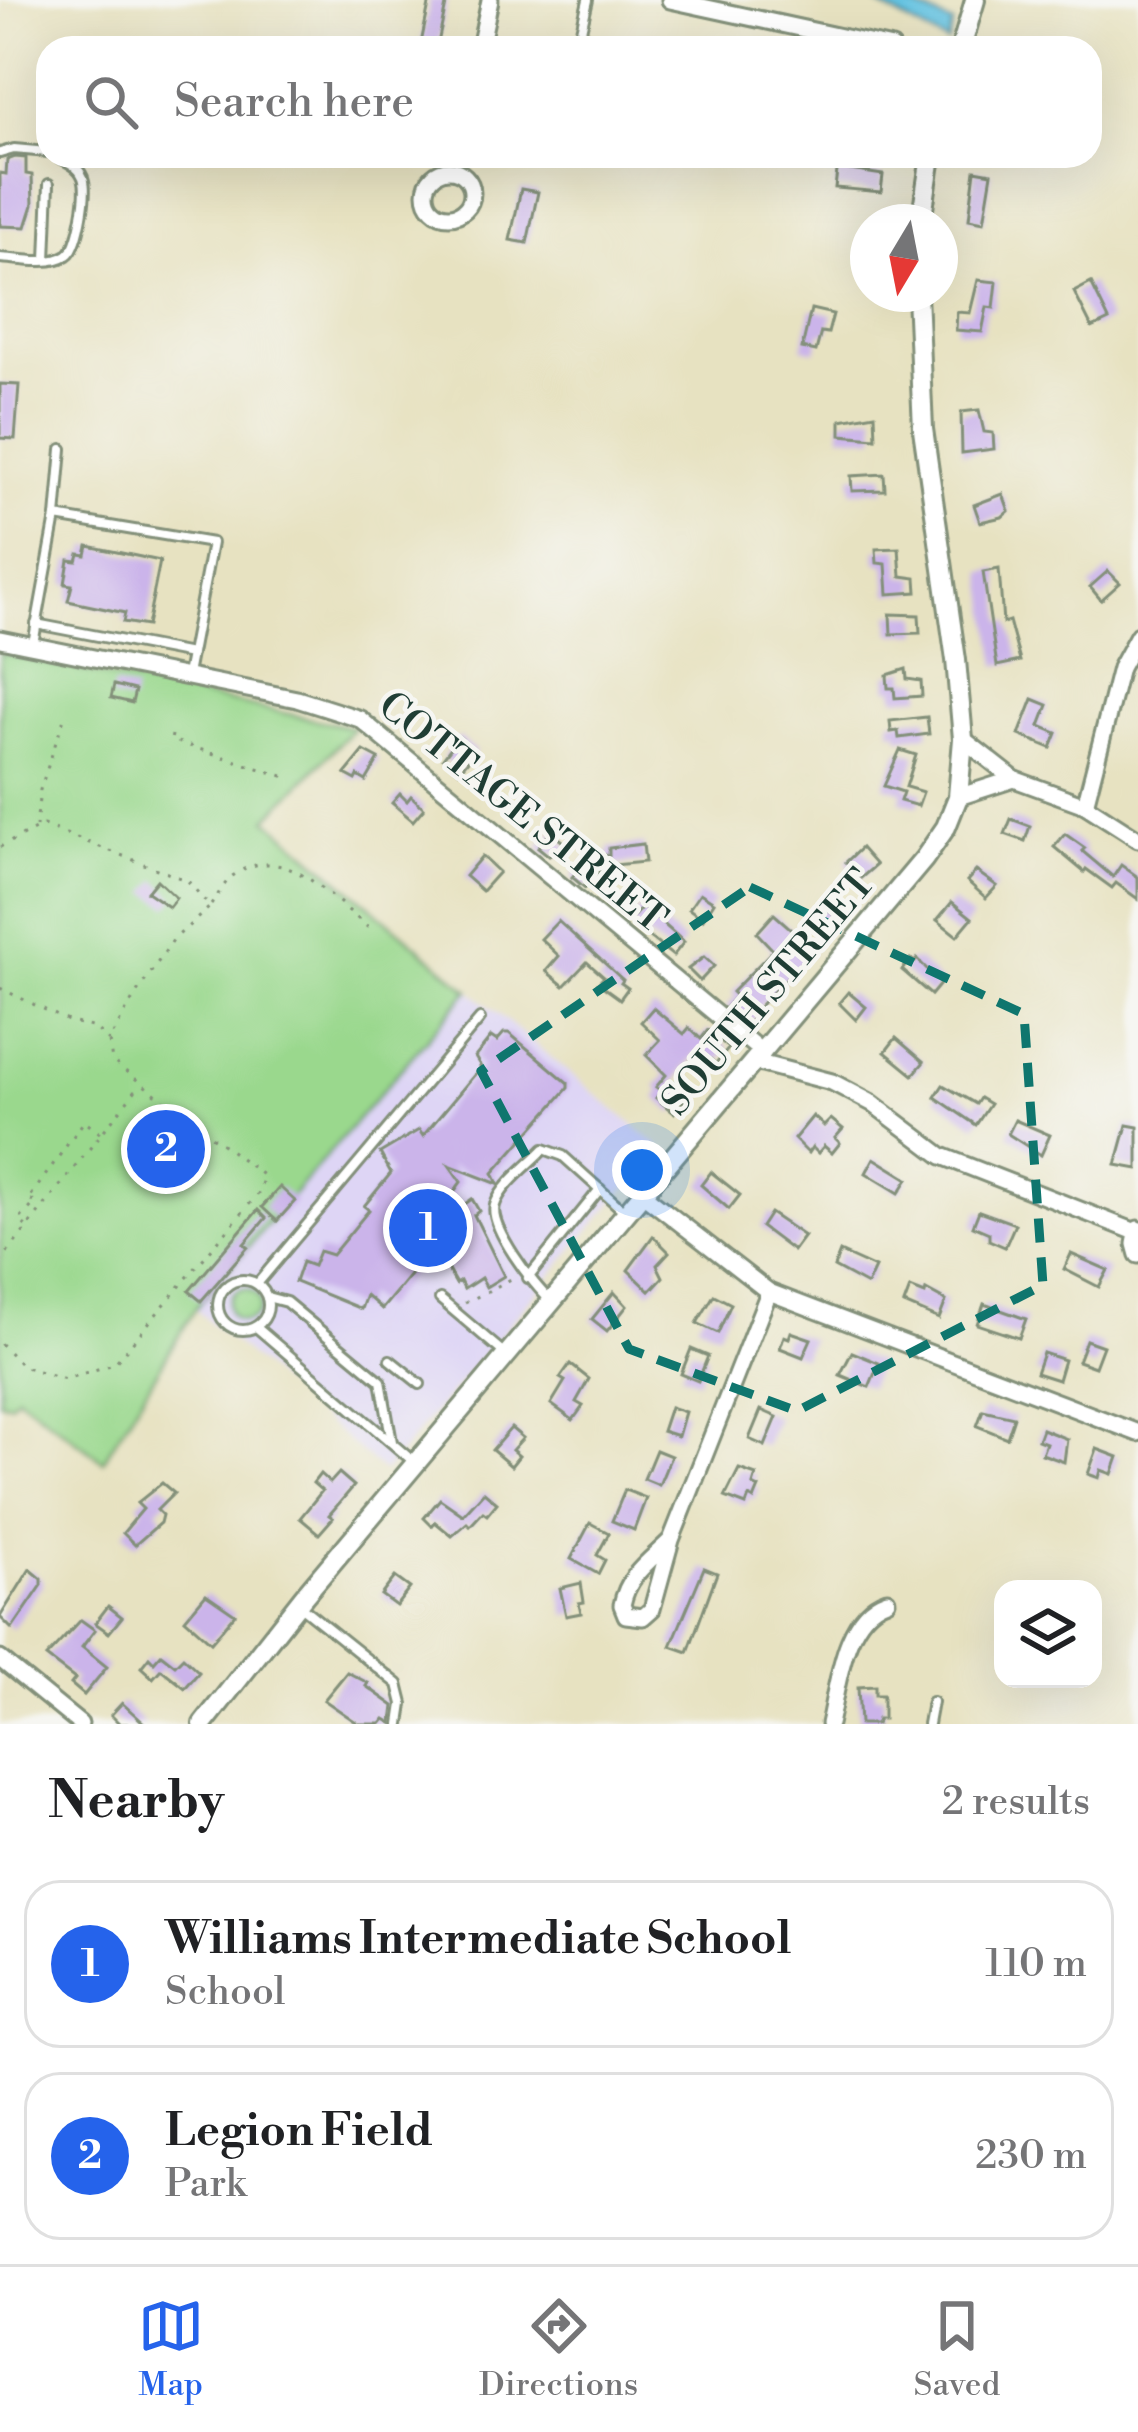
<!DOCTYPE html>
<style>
:root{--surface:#fff;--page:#f6f6f6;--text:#202124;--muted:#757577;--line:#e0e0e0;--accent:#2563eb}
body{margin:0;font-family:"Libre Bodoni",serif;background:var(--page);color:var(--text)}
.controls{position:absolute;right:36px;bottom:36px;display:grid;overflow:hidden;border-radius:24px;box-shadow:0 12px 48px #0002}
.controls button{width:108px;height:108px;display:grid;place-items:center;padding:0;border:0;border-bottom:3px solid var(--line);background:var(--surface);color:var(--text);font:60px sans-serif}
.compass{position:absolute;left:850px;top:204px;width:108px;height:108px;border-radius:50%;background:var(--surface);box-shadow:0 12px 48px #0002;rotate:190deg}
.you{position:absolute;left:642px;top:1170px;width:42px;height:42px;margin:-30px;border:9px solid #fff;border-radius:50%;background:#1a73e8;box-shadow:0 0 0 18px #1a73e833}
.badge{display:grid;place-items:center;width:78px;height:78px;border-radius:50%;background:var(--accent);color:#fff;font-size:39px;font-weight:700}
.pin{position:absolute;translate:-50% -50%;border:6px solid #fff;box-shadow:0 3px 12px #0006}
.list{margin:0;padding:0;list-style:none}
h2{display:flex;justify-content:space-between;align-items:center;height:156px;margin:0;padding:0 48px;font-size:51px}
h2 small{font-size:39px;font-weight:400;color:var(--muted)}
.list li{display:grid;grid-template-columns:78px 1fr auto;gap:36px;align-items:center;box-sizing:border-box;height:168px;margin:0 24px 24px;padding:0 24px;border:3px solid var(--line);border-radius:36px}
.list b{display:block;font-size:45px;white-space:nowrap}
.list p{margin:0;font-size:39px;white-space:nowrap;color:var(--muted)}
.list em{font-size:39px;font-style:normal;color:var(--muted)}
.icon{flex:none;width:66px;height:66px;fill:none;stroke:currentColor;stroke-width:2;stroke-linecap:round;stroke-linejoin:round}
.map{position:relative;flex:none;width:1138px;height:1724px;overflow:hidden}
.search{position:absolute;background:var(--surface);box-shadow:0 12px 48px #0002;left:36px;right:36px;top:36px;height:132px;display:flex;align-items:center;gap:30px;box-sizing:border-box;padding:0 42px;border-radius:36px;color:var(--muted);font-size:45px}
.sheet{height:540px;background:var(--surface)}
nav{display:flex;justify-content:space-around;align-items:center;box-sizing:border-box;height:168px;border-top:3px solid var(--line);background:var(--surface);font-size:33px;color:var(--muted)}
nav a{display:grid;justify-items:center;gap:6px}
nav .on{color:var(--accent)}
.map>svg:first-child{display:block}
</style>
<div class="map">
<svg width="1138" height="1724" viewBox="0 0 1138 1724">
<rect width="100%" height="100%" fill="#f6f6f2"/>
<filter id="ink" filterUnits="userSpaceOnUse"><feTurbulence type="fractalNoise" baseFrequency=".00833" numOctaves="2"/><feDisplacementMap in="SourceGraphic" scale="24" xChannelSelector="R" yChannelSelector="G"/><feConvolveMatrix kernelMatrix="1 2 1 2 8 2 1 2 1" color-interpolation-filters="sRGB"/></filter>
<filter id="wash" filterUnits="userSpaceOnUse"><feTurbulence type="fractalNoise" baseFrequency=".004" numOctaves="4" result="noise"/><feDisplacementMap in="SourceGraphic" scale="48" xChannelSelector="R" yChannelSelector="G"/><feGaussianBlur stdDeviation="2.7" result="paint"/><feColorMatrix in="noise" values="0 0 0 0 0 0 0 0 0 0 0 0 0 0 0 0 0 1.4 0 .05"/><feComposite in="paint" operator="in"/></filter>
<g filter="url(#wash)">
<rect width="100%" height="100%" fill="#e7e2c1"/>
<!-- built -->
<path fill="#ded5f5" d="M469,990L660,1147L384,1472L195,1309Z"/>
<!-- green -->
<g fill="#9ad88d" stroke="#5c8a60" stroke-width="3">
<path d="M0,653L354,728L267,819L469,990L195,1309L103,1461L17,1396L10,1403L0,1402Z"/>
<circle cx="244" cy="1305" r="16"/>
</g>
<!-- water -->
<path fill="#63c2e1" stroke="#41808a" stroke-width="3" d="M869,0H899L953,24L948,43Z"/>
<g id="blocks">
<!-- building -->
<g fill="#cbb4ea">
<path d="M430,0H447L437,48H420Z"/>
<path d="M15,157L26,158V174L32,175L33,205L26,227L0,226V173L6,174L7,160Z"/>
<path d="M838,162L851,164L850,170L883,175L881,192L835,188Z"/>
<path d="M975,170L992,173L984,222L969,219Z"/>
<path d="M521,189L538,192L527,243L510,240Z"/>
<path d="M978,280L997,282L994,308L987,307L982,332L956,330L957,312L970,313Z"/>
<path d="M1091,283L1109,320L1092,328L1074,292Z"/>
<path d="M811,309L833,314L828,333L821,332L816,351L802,348Z"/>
<path d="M0,384L19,385L15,439L0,438Z"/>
<path d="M979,410L984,432L993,433L994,449L962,453L961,412Z"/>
<path d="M875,414L876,438L841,435V420Z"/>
<path d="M884,474L885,490L852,491L851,476Z"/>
<path d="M1003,494L1009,511L1002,517L980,522L974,505Z"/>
<path d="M88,546L160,561L147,626L123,622L125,613L68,601L72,585L65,584L69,560L77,561L79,554L86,555Z"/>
<path d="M899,548L901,576L916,578L917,592L888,594L886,564L877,563L876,549Z"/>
<path d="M999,569L1003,623L1009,621L1020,661L997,666L983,572Z"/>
<path d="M1108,571L1120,583L1101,600L1090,587Z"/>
<path d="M890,614L919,615L920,633L891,634Z"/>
<path d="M906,669L907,679L921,681L922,696L895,698L894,688H888L887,675Z"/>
<path d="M114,685L135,690L132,703L111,698Z"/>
<path d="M1033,699L1048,705L1040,726L1057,733L1051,748L1019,735Z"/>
<path d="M927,717L929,734L899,738L898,731L891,732L890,721Z"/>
<path d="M459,737L476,751L459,771L443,758Z"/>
<path d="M900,750L916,755L906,787L923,792L918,806L900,801L903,792L884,786Z"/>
<path d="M364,751L379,759L366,781L358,776L356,780L345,774Z"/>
<path d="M400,794L407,801L411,796L424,808L413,821L392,803Z"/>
<path d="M1011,819L1030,826L1025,841L1005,834Z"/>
<path d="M551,832L569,847L561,858L553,851L549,856L538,847Z"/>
<path d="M1065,834L1085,848L1082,851L1113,877L1121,865L1138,877V899L1116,883L1112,888L1086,869L1084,872L1054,847Z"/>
<path d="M643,844L645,862L604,866L585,888L572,877L592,854L609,855V848Z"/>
<path d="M861,848L876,865L861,878L846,862Z"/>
<path d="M482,856L499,872L482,891L465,876Z"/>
<path d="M976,871L997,886L986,898L967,881Z"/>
<path d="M157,880L176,898L169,907L147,892Z"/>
<path d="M700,893L714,902L703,919L689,909Z"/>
<path d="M952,902L972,918L957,936L937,920Z"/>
<path d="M821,903L839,920L830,930L812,913Z"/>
<path d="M643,906L684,942L673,956L629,921Z"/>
<path d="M774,914L814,949L758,1008L761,1010L751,1021L745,1023L726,1007L736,996L732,992L773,950L757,933Z"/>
<path d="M558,921L623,980L621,983L628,988L620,999L598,983L604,977L587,962L564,986L546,971L559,956L541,939Z"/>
<path d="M704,957L714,966L700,981L688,969Z"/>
<path d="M911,959L915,962L917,959L941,983L931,995L902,970Z"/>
<path d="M848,992L866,1007L856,1020L839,1003Z"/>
<path d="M653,1008L684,1034L689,1028L701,1039L708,1030L729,1048L716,1064L699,1050L672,1086L686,1098L674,1113L656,1098L661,1091L656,1087L666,1075L646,1055L660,1040L641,1022Z"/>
<path d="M504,1033H509L568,1083V1088L493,1173L498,1184L449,1165L461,1182L424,1233L472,1199L479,1211L474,1215L504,1276L486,1287L481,1278L464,1289L460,1281L456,1284L434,1246L382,1309L366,1295L361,1309L295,1282L302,1262L313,1266L319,1251L332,1255L369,1210L364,1206L391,1173L380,1153L419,1130L423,1136L481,1067L475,1057L491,1037L497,1041Z"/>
<path d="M896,1038L924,1062L913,1075L885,1052Z"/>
<path d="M943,1085L976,1104L980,1098L990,1104L976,1125L935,1097Z"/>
<path d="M813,1116L824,1126L831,1119L843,1129L835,1138L840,1143L832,1153L824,1146L818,1153L812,1147L808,1153L794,1139Z"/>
<path d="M1015,1120L1050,1135L1041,1155L1008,1134Z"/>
<path d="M1127,1125L1138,1127V1169L1116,1165Z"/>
<path d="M874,1158L908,1179L899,1193L866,1173Z"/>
<path d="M711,1172L740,1195L729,1209L701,1185Z"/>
<path d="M280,1187L295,1201L277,1221L262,1207Z"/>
<path d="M258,1210L266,1218L244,1244L248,1247L201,1301L189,1291Z"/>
<path d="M979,1211L1015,1224L1005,1247L989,1240V1233L973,1226Z"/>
<path d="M770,1213L804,1236L793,1251L761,1227Z"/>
<path d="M653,1236L669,1252L657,1265L663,1277L650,1291L628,1270Z"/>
<path d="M840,1252L875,1268L867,1285L834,1267Z"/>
<path d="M1071,1254L1108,1270L1099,1287L1064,1269Z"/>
<path d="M910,1288L925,1294L926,1290L946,1301L939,1319L904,1304Z"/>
<path d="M614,1292L627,1306L607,1331L592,1319Z"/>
<path d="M714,1295L731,1304L718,1333L697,1323Z"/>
<path d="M984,1304L1026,1319L1019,1338L977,1324Z"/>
<path d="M791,1332L811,1339L803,1357L780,1348L784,1336L789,1338Z"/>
<path d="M1086,1340L1103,1346L1095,1367L1078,1361Z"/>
<path d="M691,1349L708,1356L698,1381L681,1374Z"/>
<path d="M852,1352L879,1363L869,1387L840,1375Z"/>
<path d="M1043,1353L1064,1360L1058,1380L1036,1373Z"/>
<path d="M570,1364L589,1379L576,1402L583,1406L573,1420L551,1404L565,1381L560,1378Z"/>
<path d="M670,1407L685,1412L678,1436L662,1431Z"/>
<path d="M761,1410L777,1417L765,1446L749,1439Z"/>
<path d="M983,1410L1014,1417L1007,1438L977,1426Z"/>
<path d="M511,1428L523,1438L512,1450L519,1456L511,1466L492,1450Z"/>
<path d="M1042,1429L1067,1439L1064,1462L1042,1454L1046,1443L1038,1440Z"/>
<path d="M1097,1449L1118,1457L1112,1474L1101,1470L1099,1478L1088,1474Z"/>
<path d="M656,1450L671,1456L659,1485L644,1479Z"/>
<path d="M739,1469L756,1475L753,1485L759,1488L754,1500L749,1497L746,1505L725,1497Z"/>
<path d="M339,1473L354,1486L329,1515L333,1518L319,1534L300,1518L322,1491L313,1483L320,1474L330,1483Z"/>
<path d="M162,1483L174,1493L157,1510L162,1515L160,1523L135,1545L123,1533L143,1509L137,1503Z"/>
<path d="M625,1490L646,1498L634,1530L612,1521Z"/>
<path d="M484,1492L497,1503L487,1515L483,1512L470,1526L467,1523L452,1536L435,1522L432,1526L424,1518L440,1499L463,1515Z"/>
<path d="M590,1523L609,1533L597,1555L605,1560L598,1574L571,1559Z"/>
<path d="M704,1568L717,1573L688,1652L671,1646Z"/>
<path d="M30,1569L42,1579V1585L12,1629L0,1617Z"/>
<path d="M395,1577L410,1588L396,1606L381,1595Z"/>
<path d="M581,1583L584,1602L579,1603L581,1613L566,1616L560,1588Z"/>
<path d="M206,1594L235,1614L211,1642L185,1619Z"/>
<path d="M108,1606L122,1617L109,1633L95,1623Z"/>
<path d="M81,1620L95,1630L82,1647L107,1667L84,1695L71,1684L75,1679L46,1657Z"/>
<path d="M161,1654L175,1665L183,1657L199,1672L185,1688L161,1669L153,1678L141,1667L149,1657L154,1662Z"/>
<path d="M347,1672L368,1683L366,1686L394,1706L392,1723L385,1719L381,1724H359L324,1700Z"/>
<path d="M875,1686V1695H883V1719H877V1724H860L858,1687Z"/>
<path d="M122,1703L145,1724H120L111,1715Z"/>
</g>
</g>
</g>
<g filter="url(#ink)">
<use href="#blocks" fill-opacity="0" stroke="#83907a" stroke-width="3"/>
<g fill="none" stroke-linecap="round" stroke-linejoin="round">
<defs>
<g id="service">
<path d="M577,48L588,0"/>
<path d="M0,153L14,149L48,152"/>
<path d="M0,258C19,259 50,266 67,255C79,248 87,195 84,181C81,167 68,162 57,156"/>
<path d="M46,260L49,184"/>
<path d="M56,517L62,449"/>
<path d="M36,624L191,654"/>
<path d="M33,644L56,517L212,543L187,675"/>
<path d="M528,1278L600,1189"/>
<circle cx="243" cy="1305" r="25"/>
<path d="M257,1284L480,1019"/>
<path d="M267,1297L286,1302L381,1381L392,1442"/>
<path d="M440,1299L505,1354"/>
<path d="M550,1300C534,1286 488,1226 495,1205C501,1185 530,1164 544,1149L563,1156L624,1211"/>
<path d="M256,1327L414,1462"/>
<path d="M390,1360L420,1384"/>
<path d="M299,1605L398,1684L403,1704L400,1724"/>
<path d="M928,1724L932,1702"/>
</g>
<g id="minor">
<path d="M670,0L892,48"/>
<path d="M480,48L490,0"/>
<circle cx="449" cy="193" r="23"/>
<path d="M0,639L297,699L360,719L763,1053"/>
<path d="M963,739L1014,779L1085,805L1138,839"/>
<path d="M958,797L1014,779"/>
<path d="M1085,805L1120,668L1138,635"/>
<path d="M755,1062L832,1082L872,1103L942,1156L1136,1232"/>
<path d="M644,1195L769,1292L1138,1433"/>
<path d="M1138,1229L1135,1244L1138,1255"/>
<path d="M671,1540L652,1609L643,1617L626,1615L622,1605C628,1574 650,1561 671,1540L769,1292"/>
<path d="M0,1659L80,1724"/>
<path d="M829,1724C838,1686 843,1615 887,1600"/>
</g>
<g id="tertiary">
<path d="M961,48L975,0"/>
<path d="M921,222L931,156"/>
<path d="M203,1724L304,1596L924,859L946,827L958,797L963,739L956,660L923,429L917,294"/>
</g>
</defs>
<!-- service casing -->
<use href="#service" stroke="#83907a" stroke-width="14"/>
<!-- minor casing -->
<use href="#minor" stroke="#83907a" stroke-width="21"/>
<!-- tertiary casing -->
<use href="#tertiary" stroke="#83907a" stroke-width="24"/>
<!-- path -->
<g stroke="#83907a" stroke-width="3" stroke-dasharray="3 9" stroke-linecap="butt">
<path d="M172,735L171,740L283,776L285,771"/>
<path d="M36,827L40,790L66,712"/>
<path d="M0,847L43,825L188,881L210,907L173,940L134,997L109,1041L112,1061L264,1176L258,1194L114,1364L65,1379L22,1366L0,1343"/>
<path d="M211,905C218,896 224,882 234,875C283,839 334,900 371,930"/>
<path d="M0,988L68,1021L95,1028L109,1041"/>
<path d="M26,1226L19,1220L36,1202L28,1200L84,1121L100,1133"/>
<path d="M0,1262L139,1086"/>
<path d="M465,1303L513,1278"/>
</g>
<!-- service -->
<use href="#service" stroke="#fff" stroke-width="8"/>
<!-- minor -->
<use href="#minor" stroke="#fff" stroke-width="15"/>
<!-- tertiary -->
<use href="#tertiary" stroke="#fff" stroke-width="18"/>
</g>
</g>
<!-- marked area -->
<path fill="none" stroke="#0f766e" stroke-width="9" stroke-dasharray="24 15" stroke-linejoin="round" d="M750,887L1024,1014L1043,1285L797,1411L629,1349L481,1071Z"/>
<g text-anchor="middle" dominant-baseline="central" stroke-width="9" stroke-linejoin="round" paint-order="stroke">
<!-- street labels -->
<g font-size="39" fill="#1f3d34" stroke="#f6f6f2">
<text transform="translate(522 813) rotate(39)">COTTAGE STREET</text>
<text transform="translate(769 993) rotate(-50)">SOUTH STREET</text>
</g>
</g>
</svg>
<div class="controls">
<button><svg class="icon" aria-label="layers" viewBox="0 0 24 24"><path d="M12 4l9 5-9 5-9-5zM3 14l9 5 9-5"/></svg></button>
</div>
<svg class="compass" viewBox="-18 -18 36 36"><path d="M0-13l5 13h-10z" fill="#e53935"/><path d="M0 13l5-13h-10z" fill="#757577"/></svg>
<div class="you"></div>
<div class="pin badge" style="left:428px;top:1228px">1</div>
<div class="pin badge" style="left:166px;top:1149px">2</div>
<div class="search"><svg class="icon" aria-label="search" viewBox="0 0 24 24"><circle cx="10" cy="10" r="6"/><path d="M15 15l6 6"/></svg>Search here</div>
</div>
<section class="sheet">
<h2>Nearby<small>2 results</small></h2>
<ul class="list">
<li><span class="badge">1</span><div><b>Williams Intermediate School</b><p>School</p></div><em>110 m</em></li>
<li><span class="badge">2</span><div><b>Legion Field</b><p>Park</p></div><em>230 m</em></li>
</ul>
</section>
<nav>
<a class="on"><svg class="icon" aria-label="map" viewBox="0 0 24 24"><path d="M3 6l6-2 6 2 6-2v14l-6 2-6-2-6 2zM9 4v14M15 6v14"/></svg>Map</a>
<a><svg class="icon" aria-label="directions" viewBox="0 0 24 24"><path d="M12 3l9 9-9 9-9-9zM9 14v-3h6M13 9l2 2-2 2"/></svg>Directions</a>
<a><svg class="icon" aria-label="saved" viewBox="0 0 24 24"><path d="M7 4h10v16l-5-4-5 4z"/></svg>Saved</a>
</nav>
